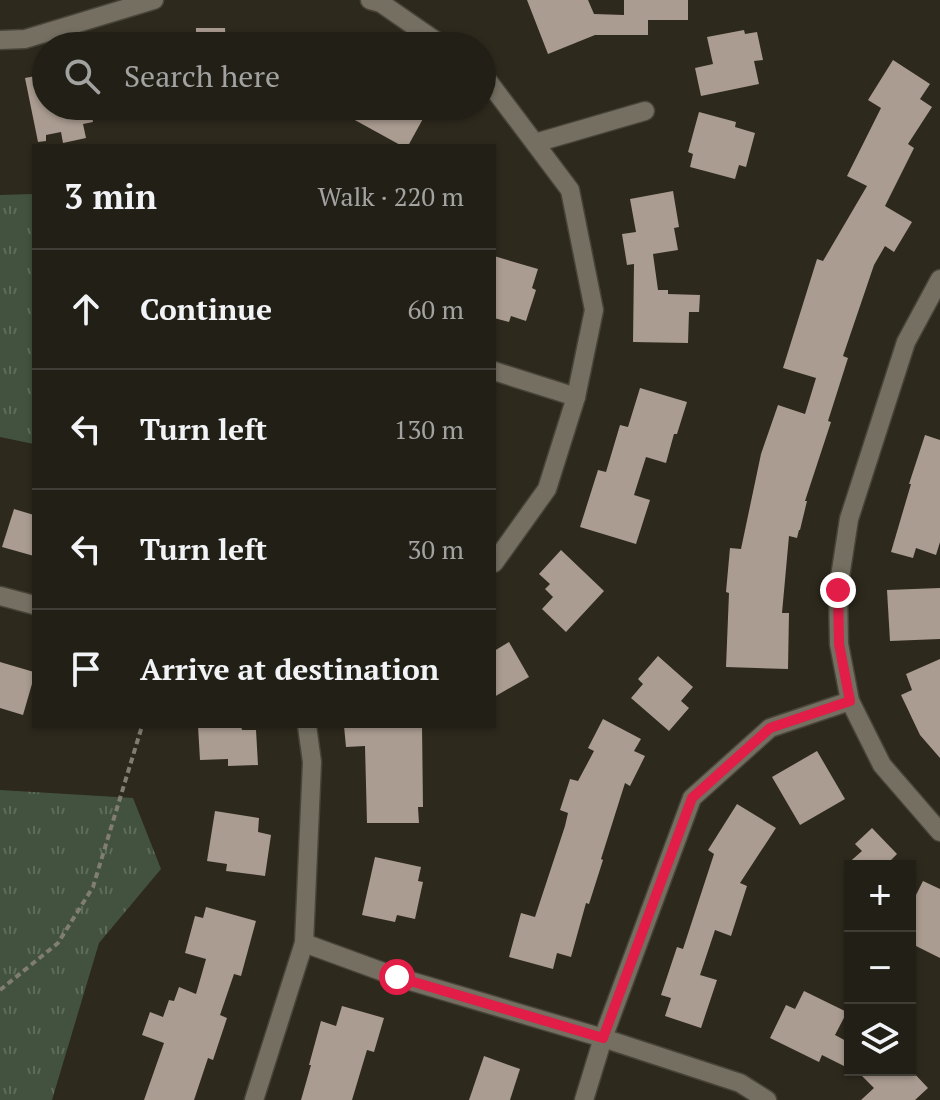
<!DOCTYPE html>
<meta charset="utf-8">
<style>
:root{--surface:#221f16;--page:#2a271f;--text:#f1f3f6;--muted:#a2a2a1;--line:#3f3d35}
body{margin:0;font-family:"PT Serif",serif;background:var(--page);color:var(--text)}
.controls{position:absolute;right:24px;bottom:24px;display:grid;overflow:hidden;border-radius:0px;box-shadow:0 2px 6px #0004}
.controls button{width:72px;height:72px;display:grid;place-items:center;padding:0;border:0;border-bottom:2px solid var(--line);background:var(--surface);color:var(--text);font:40px sans-serif}
.stop{position:absolute;width:24px;height:24px;margin:-18px;border:6px solid #e11d48;border-radius:50%;background:#fff}
.stop.end{background:#e11d48;border-color:#fff;box-shadow:0 2px 8px #0008}
.list{margin:0;padding:0;list-style:none}
h2{display:flex;justify-content:space-between;align-items:center;height:104px;margin:0;padding:0 32px;font-size:34px}
h2 small{font-size:26px;font-weight:400;color:var(--muted)}
.list li{display:grid;grid-template-columns:52px 1fr auto;gap:24px;align-items:center;box-sizing:border-box;height:120px;padding:0 32px;border-top:2px solid var(--line)}
.list b{display:block;font-size:30px;white-space:nowrap}
.list em{font-size:26px;font-style:normal;color:var(--muted)}
.icon{flex:none;width:44px;height:44px;fill:none;stroke:currentColor;stroke-width:2;stroke-linecap:round;stroke-linejoin:round}
.map{position:relative;flex:none;width:940px;height:1100px;overflow:hidden}
.search{position:absolute;background:var(--surface);box-shadow:0 2px 6px #0004;left:32px;top:32px;width:464px;height:88px;display:flex;align-items:center;gap:20px;box-sizing:border-box;padding:0 28px;border-radius:44px;color:var(--muted);font-size:30px}
.panel{position:absolute;background:var(--surface);box-shadow:0 2px 6px #0004;left:32px;top:144px;width:464px;height:584px;border-radius:0px}
.map>svg:first-child{display:block}
</style>
<div class="map">
<svg width="940" height="1100" viewBox="0 0 940 1100">
<defs>
<pattern id="grass-tufts" width="24" height="20" patternUnits="userSpaceOnUse" patternTransform="scale(2)"><rect width="24" height="20" fill="#42523e"/><path d="M3 7l-1-3M5 7V3M7 7l1-3M15 17l-1-3M17 17v-4M19 17l1-3" fill="none" stroke="#5e6c5a"/></pattern>
</defs>
<rect width="100%" height="100%" fill="#2e291d"/>
<!-- grass -->
<g fill="url(#grass-tufts)">
<path d="M34,194V444L0,437V195Z"/>
<path d="M0,790L133,798L161,869L99,943L52,1100H0Z"/>
</g>
<!-- building -->
<g fill="#aa9c90">
<path d="M527,0H588L594,14L624,15V0H688V20H648V35H595L548,54Z"/>
<path d="M196,28H225L226,46H196Z"/>
<path d="M744,30L745,34L757,32L763,60L754,61L759,84L701,96L695,68L713,64L707,37Z"/>
<path d="M893,60L930,84L920,99L932,107L908,144L914,148L885,206L912,222L894,252L885,246L874,265L843,356L848,358L828,421L831,422L805,501H807L800,530H799L797,538L789,536L782,613H789L788,669L726,667L729,593L726,592L730,548L741,549L761,454L778,405L805,414L816,378L783,368L817,259L823,261L867,186L847,176L881,108L868,100Z"/>
<path d="M46,74V106H90L93,122L83,124L86,138L63,143L61,132L46,135V141L38,142L25,78Z"/>
<path d="M360,106H430L408,146H402L353,119Z"/>
<path d="M699,112L736,122L735,127L755,133L746,167L739,165L735,179L690,167L693,154L688,152Z"/>
<path d="M673,191L679,227L674,228L678,250L653,254L658,290H668V294L700,295L699,312H689L688,343L633,342L634,264L627,265L622,234L636,232L630,199Z"/>
<path d="M494,256L538,269L532,288L536,290L526,321L511,316L509,322L494,318Z"/>
<path d="M640,388L687,402L677,434H674L666,463L646,457L634,495L650,500L636,544L580,527L598,470L606,472L620,425L628,427Z"/>
<path d="M925,435L940,440V542L936,555L916,548L913,558L891,552L911,484H909Z"/>
<path d="M14,509L34,515V556L2,547Z"/>
<path d="M561,550L604,591L566,632L542,609L553,597L545,589L550,584L539,574Z"/>
<path d="M940,588V639L890,641L887,590Z"/>
<path d="M509,642L529,677L494,697V651Z"/>
<path d="M658,656L693,687L681,701L689,708L669,731L631,698L643,684L638,679Z"/>
<path d="M940,659V758L920,735L901,695L912,690L906,674Z"/>
<path d="M0,662L34,672V677L23,715L0,708Z"/>
<path d="M603,719L641,739L634,751L645,756L630,786L625,783L601,859L603,860L589,904L586,903L571,957L557,953L553,969L509,957L521,913L535,917L565,826L568,813L560,810L570,779L578,781L594,751L588,748Z"/>
<path d="M198,726H241L242,730H256L258,765L228,766V759L200,760Z"/>
<path d="M344,726H422L423,807H418L419,823H367L365,746L346,747Z"/>
<path d="M817,751L845,799L800,825L772,777Z"/>
<path d="M737,804L776,828L740,883L747,886L731,936L715,930L700,975L717,980L701,1028L665,1016L671,998L661,995L677,947L683,949L714,854L708,850Z"/>
<path d="M215,811L259,818L258,832L271,835L265,876L226,871L227,864L207,861Z"/>
<path d="M872,828L897,854L885,866H845L862,851L855,844Z"/>
<path d="M375,857L421,867L418,881L423,882L415,919L397,915L395,922L362,915Z"/>
<path d="M923,881L940,889V958L910,943V907Z"/>
<path d="M206,907L256,921L241,976L234,974L220,1015L227,1018L213,1060L208,1058L194,1100H144L164,1043L142,1035L150,1012L163,1017L169,1000L174,1001L179,987L196,994L206,959L185,953L195,916L203,918Z"/>
<path d="M804,991L847,1012L835,1035L850,1043V1069L822,1055L819,1062L770,1038L786,1005L795,1009Z"/>
<path d="M342,1006L384,1018L374,1052L367,1050L352,1100H301L311,1065H309L321,1021L336,1026Z"/>
<path d="M484,1056L520,1069L510,1100H469Z"/>
<path d="M856,1070H911L928,1088L915,1100H861L874,1088Z"/>
</g>
<g fill="none" stroke-linecap="round" stroke-linejoin="round">
<defs>
<g id="minor">
<path d="M370,0L381,3L443,46"/>
<path d="M0,40L25,39L154,0"/>
<path d="M482,73L570,190L594,310L576,397L547,489L494,563"/>
<path d="M535,143L645,111"/>
<path d="M940,279L906,342L849,519L838,590L839,644L850,701L882,765L940,832"/>
<path d="M494,371L576,397"/>
<path d="M0,596L34,605"/>
<path d="M304,943L397,977L603,1038L740,1083L767,1100"/>
<path d="M254,1100L304,943L312,762L307,726"/>
<path d="M584,1100L603,1038L692,798L770,728L850,701"/>
</g>
</defs>
<!-- minor casing -->
<use href="#minor" stroke="#484439" stroke-width="21"/>
<!-- path -->
<path stroke="#817d73" stroke-width="4" stroke-dasharray="6 4" stroke-linecap="butt" d="M0,990L58,943L93,887L142,726"/>
<!-- minor -->
<use href="#minor" stroke="#746f61" stroke-width="18"/>
</g>
<g fill="none" stroke-linecap="round" stroke-linejoin="round">
<!-- route -->
<path stroke="#e11d48" stroke-width="10" d="M397,977L603,1038L692,798L770,728L850,701L839,644L838,590"/>
</g>
</svg>
<div class="controls">
<button>+</button>
<button>−</button>
<button><svg class="icon" aria-label="layers" viewBox="0 0 24 24"><path d="M12 4l9 5-9 5-9-5zM3 14l9 5 9-5"/></svg></button>
</div>
<div class="stop" style="left:397px;top:977px"></div>
<div class="stop end" style="left:838px;top:590px"></div>
<div class="search"><svg class="icon" aria-label="search" viewBox="0 0 24 24"><circle cx="10" cy="10" r="6"/><path d="M15 15l6 6"/></svg>Search here</div>
<section class="panel">
<h2>3 min<small>Walk · 220 m</small></h2>
<ul class="list">
<li><svg class="icon" aria-label="ahead" viewBox="0 0 24 24"><path d="M12 20V5M6 11l6-6 6 6"/></svg><div><b>Continue</b></div><em>60 m</em></li>
<li><svg class="icon" aria-label="left" viewBox="0 0 24 24"><path d="M17 20v-9H6M10 6l-5 5 5 5"/></svg><div><b>Turn left</b></div><em>130 m</em></li>
<li><svg class="icon" aria-label="left" viewBox="0 0 24 24"><path d="M17 20v-9H6M10 6l-5 5 5 5"/></svg><div><b>Turn left</b></div><em>30 m</em></li>
<li><svg class="icon" aria-label="arrive" viewBox="0 0 24 24"><path d="M6 21V4h12l-3 4 3 4H6"/></svg><div><b>Arrive at destination</b></div></li>
</ul>
</section>
</div>
